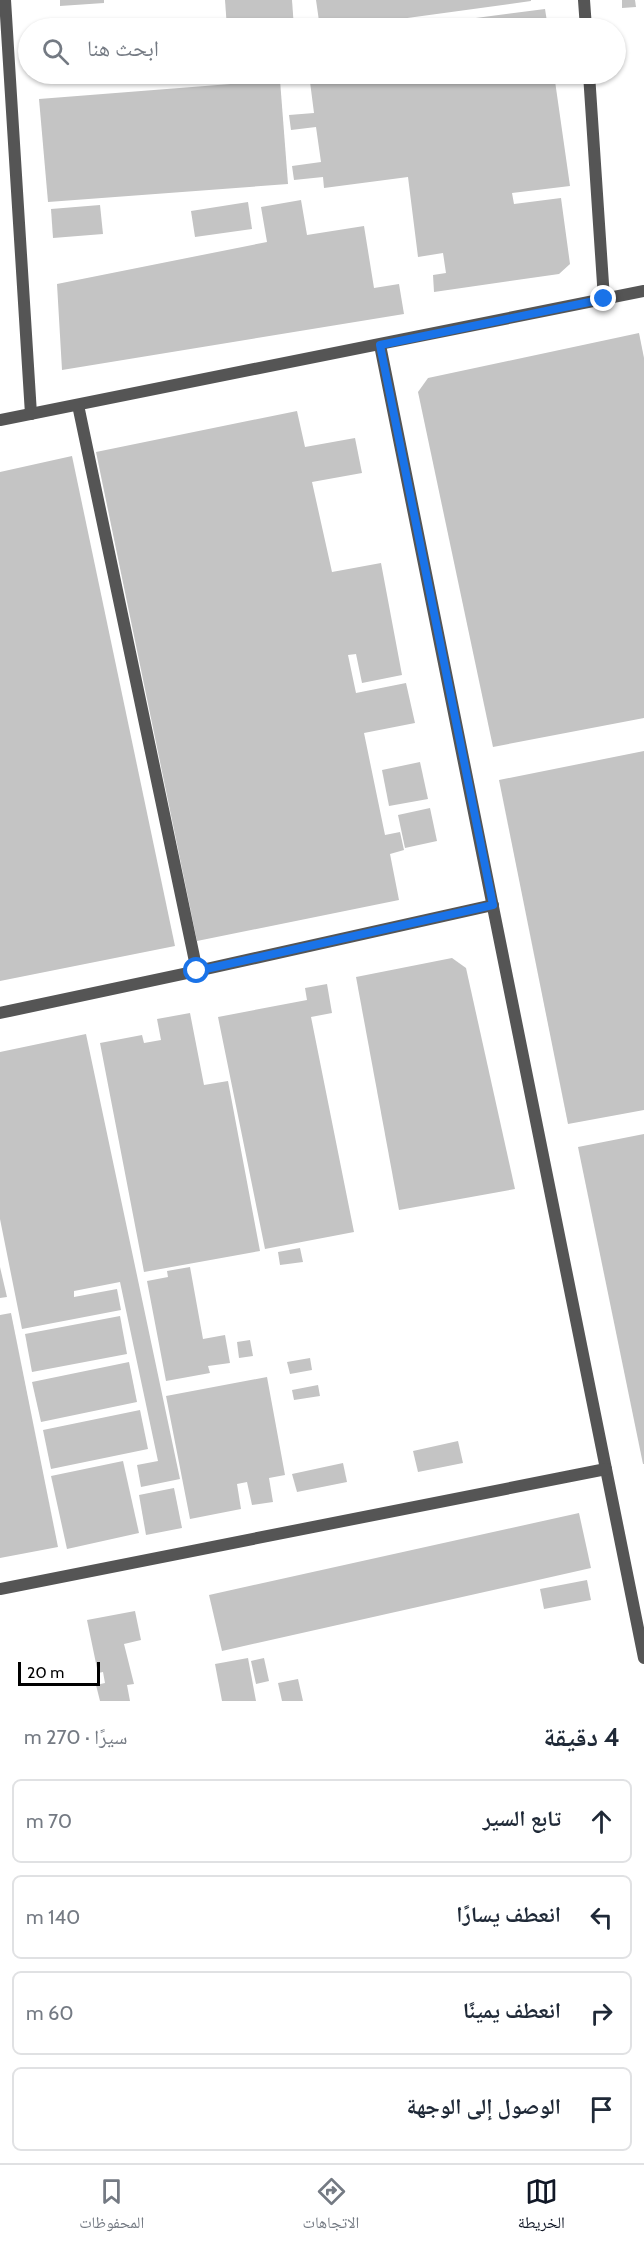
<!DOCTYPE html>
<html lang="ar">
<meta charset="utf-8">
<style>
:root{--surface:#fff;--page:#f2f2f3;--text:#1f2937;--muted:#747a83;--line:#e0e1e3;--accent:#111827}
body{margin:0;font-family:Cabin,"Noto Naskh Arabic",sans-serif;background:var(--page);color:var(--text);direction:rtl}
.scale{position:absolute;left:18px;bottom:15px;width:82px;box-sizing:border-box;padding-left:6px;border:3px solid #000;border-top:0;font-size:16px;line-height:21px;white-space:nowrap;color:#000;-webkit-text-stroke:4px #fff;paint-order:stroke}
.stop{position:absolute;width:18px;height:18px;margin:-14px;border:4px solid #1a73e8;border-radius:50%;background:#fff}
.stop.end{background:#1a73e8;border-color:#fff;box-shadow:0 2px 6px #0008}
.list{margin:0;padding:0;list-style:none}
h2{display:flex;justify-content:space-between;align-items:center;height:78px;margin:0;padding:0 24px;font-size:26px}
h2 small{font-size:20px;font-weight:400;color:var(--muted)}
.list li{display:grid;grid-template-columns:39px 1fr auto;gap:18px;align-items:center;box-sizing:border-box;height:84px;margin:0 12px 12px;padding:0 12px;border:2px solid var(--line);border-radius:9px}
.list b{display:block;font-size:22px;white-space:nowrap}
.list em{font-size:20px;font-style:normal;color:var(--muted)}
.icon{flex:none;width:33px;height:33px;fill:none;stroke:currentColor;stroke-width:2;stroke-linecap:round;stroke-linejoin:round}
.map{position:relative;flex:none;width:644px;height:1701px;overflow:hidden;direction:ltr}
.search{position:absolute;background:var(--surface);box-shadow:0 2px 4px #0004;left:18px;right:18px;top:18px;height:66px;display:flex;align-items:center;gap:15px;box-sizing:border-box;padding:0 21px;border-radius:33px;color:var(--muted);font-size:22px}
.sheet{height:462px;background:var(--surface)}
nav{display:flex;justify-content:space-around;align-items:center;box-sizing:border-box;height:84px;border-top:2px solid var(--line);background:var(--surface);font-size:16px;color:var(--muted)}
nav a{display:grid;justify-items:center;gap:3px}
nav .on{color:var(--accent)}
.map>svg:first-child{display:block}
</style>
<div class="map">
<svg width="644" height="1701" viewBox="0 0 644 1701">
<rect width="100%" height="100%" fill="#fff"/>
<!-- building -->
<g fill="#c4c4c4">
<path d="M60,0H104V3L60,6Z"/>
<path d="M225,0H292L294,28H227Z"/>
<path d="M316,0H531V1L378,22L379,28H320Z"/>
<path d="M622,0H635L636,7L622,8Z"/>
<path d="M545,9L548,28H407V27Z"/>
<path d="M231,74H287V75L232,80Z"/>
<path d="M309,74H554L570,186L512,193L514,204L561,198L570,264L559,274L434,292L433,275L446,273L443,253L418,257L408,177L324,188L323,177L294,180L292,166L321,162L316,127L291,130L289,115L314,113Z"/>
<path d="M280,80L288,184L48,202L39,99Z"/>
<path d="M301,200L307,235L364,226L374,288L399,284L404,314L62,370L57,284L267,242L261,207Z"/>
<path d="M248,202L252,229L195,237L191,211Z"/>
<path d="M100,205L103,234L53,238L51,209Z"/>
<path d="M639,333L644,358V718L493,747L418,392L428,378Z"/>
<path d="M297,411L305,447L355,438L362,473L312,482L332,572L381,563L402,675L362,683L356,654L348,655L356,693L406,683L415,723L364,733L385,835L400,832L404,850L390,854L399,900L197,941L96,452Z"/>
<path d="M72,456L175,946L0,981V472Z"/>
<path d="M644,751V1110L568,1124L499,780Z"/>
<path d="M420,762L428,799L389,806L382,770Z"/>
<path d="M430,808L437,841L405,848L398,815Z"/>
<path d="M452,958L466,968L515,1189L399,1210L356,977Z"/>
<path d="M327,984L332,1013L311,1017L354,1232L265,1249L218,1017L307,1000L305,988Z"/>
<path d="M190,1013L204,1085L228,1081L260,1251L144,1272L100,1043L142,1035L144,1043L161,1040L157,1019Z"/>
<path d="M86,1034L180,1479L141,1487L137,1465L158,1461L120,1282L74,1291V1297L117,1289L121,1310L22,1329L0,1219V1052Z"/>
<path d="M644,1134V1464H643L578,1147Z"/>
<path d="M300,1248L303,1262L280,1265L278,1252Z"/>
<path d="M0,1267L7,1297L0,1298Z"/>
<path d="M190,1267L203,1339L225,1335L230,1363L208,1366L210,1373L166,1381L147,1281L168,1277L167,1271Z"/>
<path d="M11,1313L58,1547L0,1558V1315Z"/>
<path d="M120,1316L127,1354L32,1372L25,1334Z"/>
<path d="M250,1340L253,1356L239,1358L237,1342Z"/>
<path d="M310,1358L312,1370L290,1374L287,1362Z"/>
<path d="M129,1362L137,1402L41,1422L32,1382Z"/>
<path d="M267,1377L285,1475L269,1478L273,1502L252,1505L247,1482L237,1484L241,1509L190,1519L166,1396Z"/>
<path d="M318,1385L320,1396L294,1400L292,1390Z"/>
<path d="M140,1410L148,1449L51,1469L43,1430Z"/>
<path d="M458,1441L463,1463L418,1472L413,1451Z"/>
<path d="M123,1461L139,1533L67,1549L51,1476Z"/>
<path d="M343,1463L347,1482L297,1492L292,1474Z"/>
<path d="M174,1488L182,1528L146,1535L139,1495Z"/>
<path d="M579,1513L591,1568L222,1651L209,1595Z"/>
<path d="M587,1580L591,1600L544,1609L540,1589Z"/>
<path d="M135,1611L141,1640L124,1644L134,1684L127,1685L130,1701H100L96,1685L105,1683L103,1672L98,1673L87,1620Z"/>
<path d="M248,1658L256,1701H222L215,1664Z"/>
<path d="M264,1658L269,1681L256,1684L251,1661Z"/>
<path d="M298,1679L303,1701H282L278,1683Z"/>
</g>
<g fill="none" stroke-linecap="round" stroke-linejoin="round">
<!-- service -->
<g stroke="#555" stroke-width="12">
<path d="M584,0L586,28"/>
<path d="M589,74L604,299"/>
<path d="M78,405L197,971"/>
<path d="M0,1013L197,971L493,905"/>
</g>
<!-- minor -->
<g stroke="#555" stroke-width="12">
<path d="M5,0L31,414"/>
<path d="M380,345L644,1658"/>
<path d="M0,420L644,291"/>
<path d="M0,1589L606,1469"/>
</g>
</g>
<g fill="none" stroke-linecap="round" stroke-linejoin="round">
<!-- route -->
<path stroke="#1a73e8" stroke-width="8" d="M197,971L493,905L380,345L604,299"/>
</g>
</svg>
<div class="scale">20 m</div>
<div class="stop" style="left:197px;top:971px"></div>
<div class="stop end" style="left:604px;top:299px"></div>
<div class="search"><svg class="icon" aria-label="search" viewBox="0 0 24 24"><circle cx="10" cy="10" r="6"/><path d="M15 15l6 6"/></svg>ابحث هنا</div>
</div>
<section class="sheet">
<h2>4 دقيقة<small>سيرًا · 270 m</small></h2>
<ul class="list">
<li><svg class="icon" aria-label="ahead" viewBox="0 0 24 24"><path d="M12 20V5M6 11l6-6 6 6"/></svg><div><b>تابع السير</b></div><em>70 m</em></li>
<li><svg class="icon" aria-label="left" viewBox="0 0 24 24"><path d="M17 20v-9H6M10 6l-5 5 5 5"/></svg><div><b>انعطف يسارًا</b></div><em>140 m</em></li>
<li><svg class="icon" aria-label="right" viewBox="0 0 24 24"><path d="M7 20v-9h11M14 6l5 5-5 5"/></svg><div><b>انعطف يمينًا</b></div><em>60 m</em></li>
<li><svg class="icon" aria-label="arrive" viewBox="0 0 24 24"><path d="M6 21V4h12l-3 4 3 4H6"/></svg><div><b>الوصول إلى الوجهة</b></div></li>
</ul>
</section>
<nav>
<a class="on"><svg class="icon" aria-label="map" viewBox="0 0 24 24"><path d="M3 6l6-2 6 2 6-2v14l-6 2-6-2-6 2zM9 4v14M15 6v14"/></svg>الخريطة</a>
<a><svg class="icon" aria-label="directions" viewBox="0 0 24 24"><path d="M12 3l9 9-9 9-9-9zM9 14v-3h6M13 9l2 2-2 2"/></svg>الاتجاهات</a>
<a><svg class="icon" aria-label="saved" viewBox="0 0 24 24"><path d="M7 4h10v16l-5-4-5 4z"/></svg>المحفوظات</a>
</nav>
